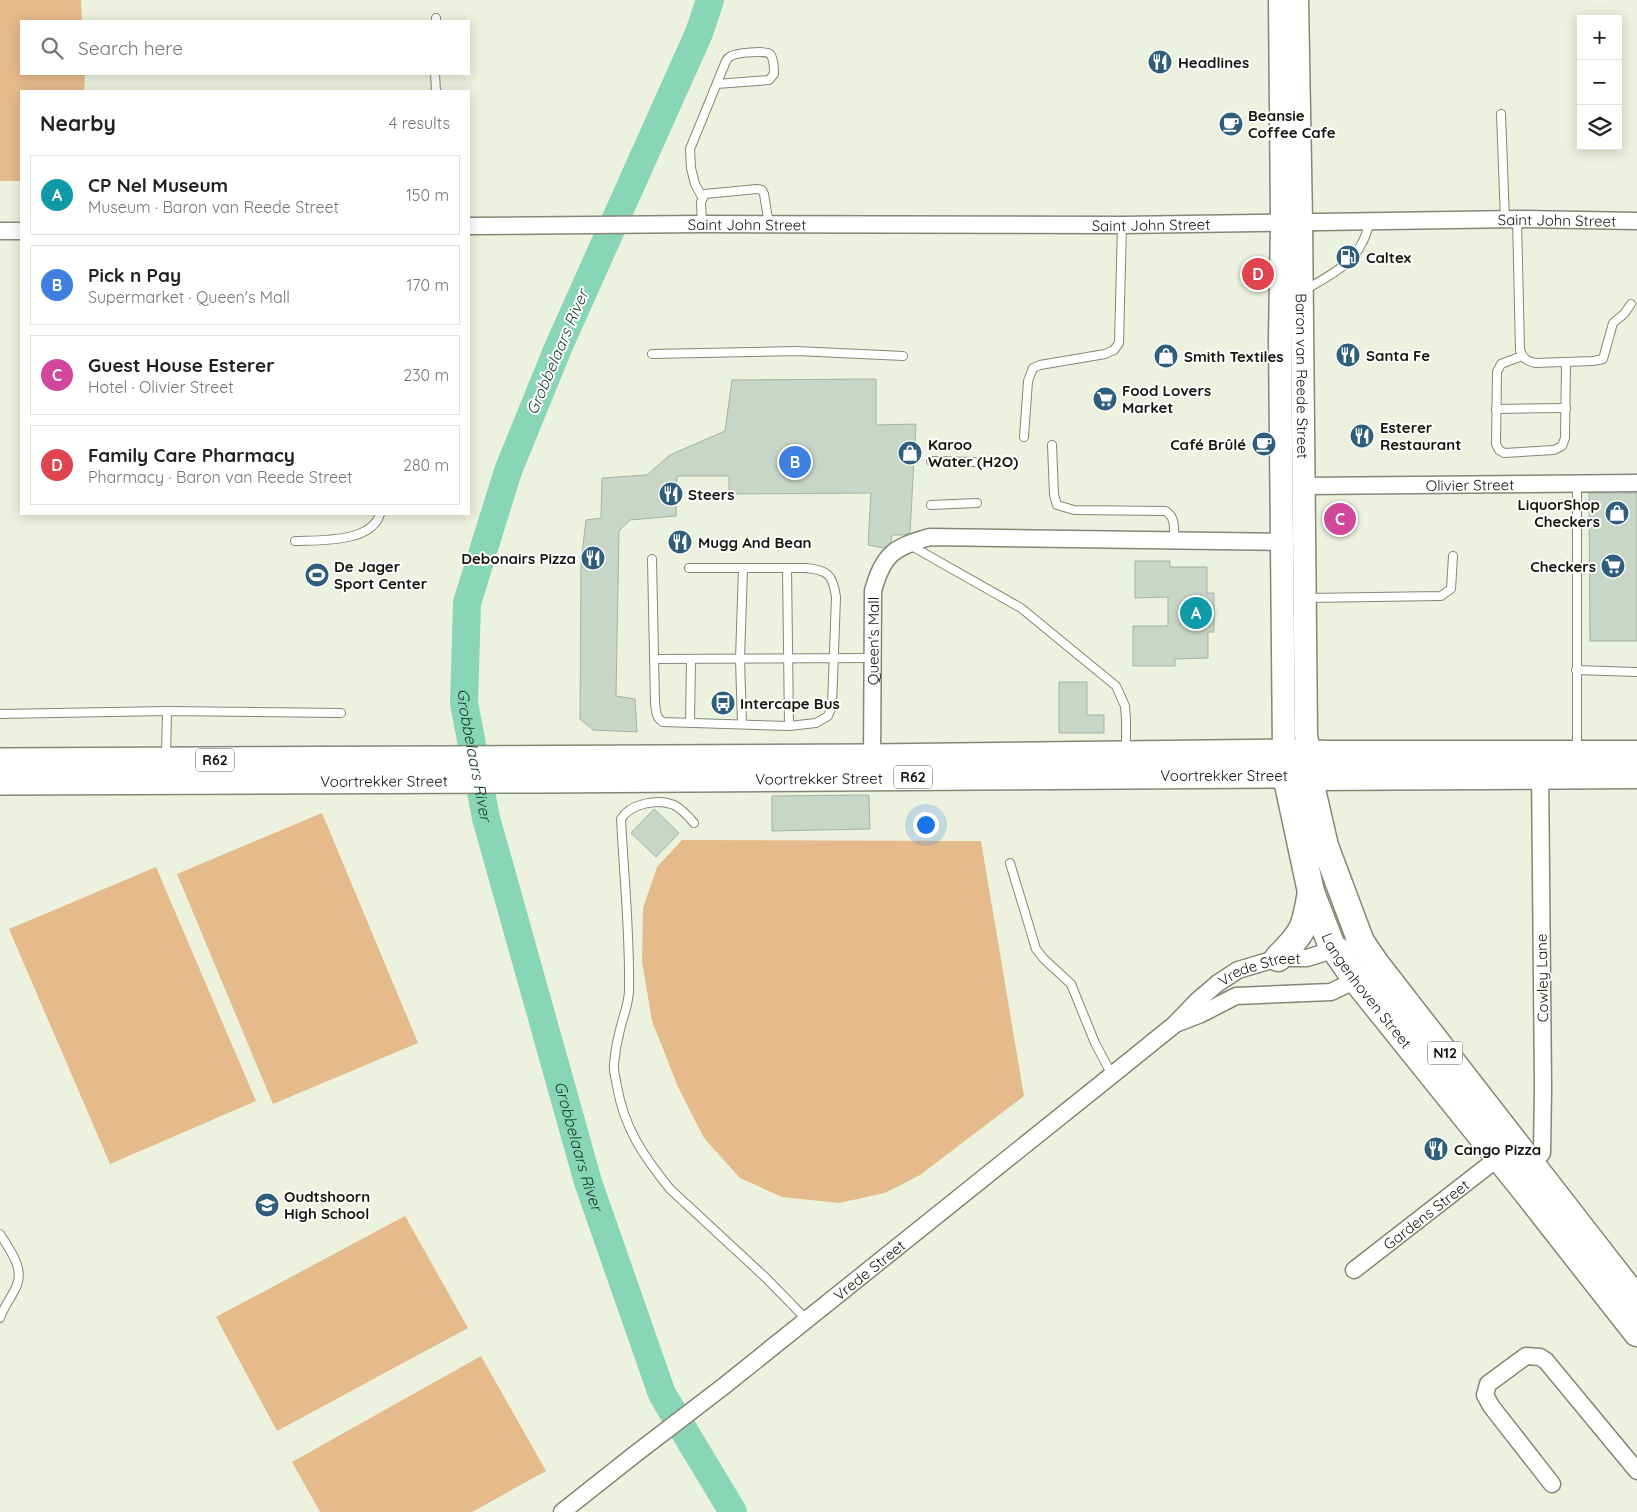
<!DOCTYPE html>
<meta charset="utf-8">
<style>
:root{--surface:#fff;--page:#f2f2f2;--text:#202124;--muted:#757577;--line:#e0e0e0;--accent:#111827}
body{margin:0;font-family:Quicksand,sans-serif;background:var(--page);color:var(--text)}
.controls{position:absolute;right:15px;top:15px;display:grid;overflow:hidden;border-radius:0px;box-shadow:0 2px 12px #0003}
.controls button{width:45px;height:45px;display:grid;place-items:center;padding:0;border:0;border-bottom:1px solid var(--line);background:var(--surface);color:var(--text);font:25px sans-serif}
.you{position:absolute;left:925px;top:824px;width:18px;height:18px;margin:-12px;border:4px solid #fff;border-radius:50%;background:#1a73e8;box-shadow:0 0 0 8px #1a73e833}
.badge{display:grid;place-items:center;width:32px;height:32px;border-radius:50%;background:var(--accent);color:#fff;font-size:16px;font-weight:700}
.pin{position:absolute;translate:-50% -50%;border:2px solid #fff;box-shadow:0 1px 5px #0006}
.list{margin:0;padding:0;list-style:none}
h2{display:flex;justify-content:space-between;align-items:center;height:65px;margin:0;padding:0 20px;font-size:21px}
h2 small{font-size:16px;font-weight:400;color:var(--muted)}
.list li{display:grid;grid-template-columns:32px 1fr auto;gap:15px;align-items:center;box-sizing:border-box;height:80px;margin:0 10px 10px;padding:0 10px;border:1px solid var(--line);border-radius:0px}
.list b{display:block;font-size:19px;white-space:nowrap}
.list p{margin:0;font-size:16px;white-space:nowrap;color:var(--muted)}
.list em{font-size:16px;font-style:normal;color:var(--muted)}
.icon{flex:none;width:28px;height:28px;fill:none;stroke:currentColor;stroke-width:2;stroke-linecap:round;stroke-linejoin:round}
.map{position:relative;flex:none;width:1637px;height:1512px;overflow:hidden}
.search{position:absolute;background:var(--surface);box-shadow:0 2px 12px #0003;left:20px;top:20px;width:450px;height:55px;display:flex;align-items:center;gap:12px;box-sizing:border-box;padding:0 18px;border-radius:0px;color:var(--muted);font-size:19px}
.panel{position:absolute;background:var(--surface);box-shadow:0 2px 12px #0003;left:20px;top:90px;width:450px;height:425px;border-radius:0px}
.map>svg:first-child{display:block}
</style>
<div class="map">
<svg width="1637" height="1512" viewBox="0 0 1637 1512">
<rect width="100%" height="100%" fill="#edf2de"/>
<!-- green -->
<g fill="#e6bb8b">
<path d="M0,0H81L82,21H21V74H85L84,91H21V181H0Z"/>
<path d="M322,813L418,1043L273,1104L177,874Z"/>
<path d="M682,840L981,841L1024,1096L920,1175L885,1193L839,1203L782,1197L740,1178L704,1138L678,1087L652,1021L642,962L643,908L657,867Z"/>
<path d="M156,867L256,1101L110,1164L9,929Z"/>
<path d="M405,1216L468,1328L277,1431L216,1317Z"/>
<path d="M481,1356L546,1471L472,1512H320L292,1462Z"/>
</g>
<g fill="none" stroke-linecap="round" stroke-linejoin="round">
<!-- river -->
<path stroke="#88d6b7" stroke-width="28" id="s1" d="M710,0L699,33L558,348L508,471L467,603L464,703L486,818L588,1182L662,1394L733,1512"/>
</g>
<!-- building -->
<g fill="#c8d6c7" stroke="#a5b3a4">
<path d="M876,379V425L916,424L910,533L903,535H892L891,542L884,548L868,545L871,493L729,494V476H677L676,516L630,520L619,531L616,696L635,699L637,732L593,730L580,719L581,563L586,520L601,518L602,478L647,475L670,455L725,431L732,380Z"/>
<path d="M1589,493H1637V641H1590Z"/>
<path d="M1135,561H1170V567H1207V593H1214V632H1208V658L1175,659V666H1133V626H1168V597L1135,598Z"/>
<path d="M1059,682H1087V715H1104V733H1059Z"/>
<path d="M869,795L870,829L772,831V796Z"/>
<path d="M654,809L679,833L656,857L631,833Z"/>
</g>
<g fill="none" stroke-linecap="round" stroke-linejoin="round">
<defs>
<g id="service">
<path d="M436,21V18"/>
<path d="M435,74L436,91"/>
<path d="M1501,114L1505,220"/>
<path d="M702,197L695,184L691,168L690,149L726,61C727,59 729,57 731,56C736,53 766,50 770,54C774,58 774,68 774,74L769,80L717,84"/>
<path d="M1517,219L1520,350C1523,359 1527,361 1535,363L1593,361L1603,359L1613,323L1624,314L1631,304"/>
<path d="M702,224L701,202L705,194L757,189L762,190L764,194L769,225"/>
<path d="M1305,290C1325,278 1352,265 1362,243C1366,236 1368,228 1370,221"/>
<path d="M652,354L797,351L903,356"/>
<path d="M1522,356L1501,364L1497,372L1496,444L1499,450L1504,453L1554,450L1562,446L1565,438L1566,362"/>
<path d="M1496,409L1566,408"/>
<path d="M1024,437L1028,381L1033,368L1040,365L1105,354L1114,350L1119,343L1122,225"/>
<path d="M1052,445L1054,495L1057,505L1074,510L1165,511C1176,516 1174,530 1174,540"/>
<path d="M931,461L974,462"/>
<path d="M931,505L977,503"/>
<path d="M295,541C320,540 371,543 380,514"/>
<path d="M908,544L1021,608L1116,686L1125,706L1126,720V750"/>
<path d="M652,559L655,703C656,711 656,718 663,722L789,726L816,723L828,716L832,706L836,597C833,575 828,570 806,568H689"/>
<path d="M787,568L789,726"/>
<path d="M1307,598L1441,596L1451,589L1453,556"/>
<path d="M654,659L872,658"/>
<path d="M1576,670L1637,672"/>
<path d="M0,714L167,711"/>
<path d="M690,723L691,659"/>
<path d="M742,724L740,659L743,568"/>
<path d="M1577,749V483"/>
<path d="M166,756L167,711L341,713"/>
<path d="M694,823C688,816 682,809 674,805C657,798 630,804 621,819C624,876 630,933 629,990C629,1004 623,1016 620,1030C617,1041 615,1053 614,1064C613,1071 616,1079 617,1086C624,1128 644,1157 670,1189L766,1278L807,1320"/>
<path d="M1010,863L1036,949L1044,959L1071,984L1095,1043L1112,1075"/>
<path d="M0,1234C9,1249 24,1267 17,1285C12,1297 4,1306 0,1318"/>
</g>
<g id="minor">
<path id="s2" d="M469,226L702,224L1122,225L1517,219L1637,221"/>
<path d="M0,231H21"/>
<path id="s3" d="M1304,486L1637,483"/>
<path id="s4" d="M872,765L873,591C883,554 894,547 930,537L1283,542"/>
<path d="M1178,1023L1201,1014L1236,996L1331,992L1356,980L1362,975"/>
<path id="s5" d="M1354,1270L1498,1158L1512,1155L1532,1163L1542,1153L1543,1088L1540,767"/>
<path d="M1552,1484L1491,1406L1485,1395L1488,1384L1526,1356L1540,1357L1546,1361L1637,1471"/>
<path id="s6" d="M562,1512L634,1455L724,1386L1112,1075L1174,1025L1197,1001L1218,983L1238,970L1278,958H1307L1342,947"/>
</g>
<g id="secondary">
<path d="M1280,0L1282,222L1280,338L1284,752"/>
<path id="s7" d="M1297,0L1301,221L1306,735L1309,753"/>
</g>
<g id="primary">
<path d="M0,761L873,757L1284,752"/>
<path id="s8" d="M0,782L540,780L1286,775"/>
</g>
<g id="trunk">
<path d="M1309,753L1313,794L1325,846L1361,942L1376,964L1637,1300"/>
<path id="s9" d="M1637,754H1327L1284,752L1286,775L1311,892L1331,944L1356,980L1524,1189L1637,1333"/>
<path d="M1294,775L1311,777L1637,775"/>
<path d="M1278,958C1304,932 1305,928 1311,892"/>
</g>
</defs>
<!-- service casing -->
<use href="#service" stroke="#838876" stroke-width="10"/>
<!-- minor casing -->
<use href="#minor" stroke="#838876" stroke-width="19"/>
<!-- secondary casing -->
<use href="#secondary" stroke="#838876" stroke-width="25"/>
<!-- primary casing -->
<use href="#primary" stroke="#838876" stroke-width="28"/>
<!-- trunk casing -->
<use href="#trunk" stroke="#838876" stroke-width="29"/>
<!-- service -->
<use href="#service" stroke="#fff" stroke-width="8"/>
<!-- minor -->
<use href="#minor" stroke="#fff" stroke-width="16"/>
<!-- secondary -->
<use href="#secondary" stroke="#fff" stroke-width="22"/>
<!-- primary -->
<use href="#primary" stroke="#fff" stroke-width="25"/>
<!-- trunk -->
<use href="#trunk" stroke="#fff" stroke-width="26"/>
</g>
<!-- icons -->
<defs>
<symbol id="restaurant-disc" viewBox="-11 -11 22 22"><circle r="9.5" fill="#2f5e7d" stroke="#fff"/><path d="M-5-6h1v4h1v-4h1v4h1v-4h1v5L-1.5 .5V6h-2V.5L-5-1ZM5-6V6H3V1.5H1.5Q1.5-4 5-6Z" fill="#fff"/></symbol>
<symbol id="cafe-disc" viewBox="-11 -11 22 22"><circle r="9.5" fill="#2f5e7d" stroke="#fff"/><path d="M-5.5-4.5H6V0H3Q3 3.5 0 3.5H-2.5Q-5.5 3.5-5.5 0ZM3-3.2v2h1.7v-2ZM-6 4.5H4V6H-6Z" fill="#fff"/></symbol>
<symbol id="fuel-disc" viewBox="-11 -11 22 22"><circle r="9.5" fill="#2f5e7d" stroke="#fff"/><path d="M-5.5-6h7V0h2V4h1.3V-2.5L3-4.5l.8-.8L6-3V5H2.5V1h-1V6h-7ZM-4.2-4.7v3.2H.2V-4.7Z" fill="#fff"/></symbol>
<symbol id="shop-disc" viewBox="-11 -11 22 22"><circle r="9.5" fill="#2f5e7d" stroke="#fff"/><path d="M-5-2.5h2.3a2.7 3.5 0 0 1 5.4 0H5L5.5 6h-11ZM-1.5-2.5h3a1.5 2.3 0 0 0-3 0Z" fill="#fff"/></symbol>
<symbol id="supermarket-disc" viewBox="-11 -11 22 22"><circle r="9.5" fill="#2f5e7d" stroke="#fff"/><path d="M-6-5.5h2.5l.6 2H6L4.5 2H-2.5L-4.4-4H-6ZM-1.5 3.2a1.3 1.3 0 1 0 .1 0ZM3 3.2a1.3 1.3 0 1 0 .1 0Z" fill="#fff"/></symbol>
<symbol id="stadium-disc" viewBox="-11 -11 22 22"><circle r="9.5" fill="#2f5e7d" stroke="#fff"/><path d="M0-5a6.5 5 0 1 0 0 10a6.5 5 0 1 0 0-10ZM-3.5-1.8h7v3.6h-7Z" fill="#fff"/></symbol>
<symbol id="bus-disc" viewBox="-11 -11 22 22"><circle r="9.5" fill="#2f5e7d" stroke="#fff"/><path d="M-5-6H5V4H4V6H2V4H-2V6H-4V4H-5ZM-3.5-4V0h7V-4ZM-3.5 1.2v1.5H-2V1.2ZM2 1.2v1.5H3.5V1.2Z" fill="#fff"/></symbol>
<symbol id="school-disc" viewBox="-11 -11 22 22"><circle r="9.5" fill="#2f5e7d" stroke="#fff"/><path d="M0-5L7-2L0 1L-7-2ZM-4 1L0 2.5L4 1V4Q0 6-4 4Z" fill="#fff"/></symbol>
</defs>
<g fill-rule="evenodd">
<use href="#restaurant-disc" x="1146" y="48" width="28" height="28"/>
<use href="#cafe-disc" x="1217" y="110" width="28" height="28"/>
<use href="#fuel-disc" x="1334" y="243" width="28" height="28"/>
<use href="#restaurant-disc" x="1334" y="341" width="28" height="28"/>
<use href="#shop-disc" x="1152" y="342" width="28" height="28"/>
<use href="#supermarket-disc" x="1091" y="385" width="28" height="28"/>
<use href="#restaurant-disc" x="1348" y="422" width="28" height="28"/>
<use href="#cafe-disc" x="1250" y="430" width="28" height="28"/>
<use href="#shop-disc" x="896" y="439" width="28" height="28"/>
<use href="#restaurant-disc" x="657" y="480" width="28" height="28"/>
<use href="#shop-disc" x="1603" y="499" width="28" height="28"/>
<use href="#restaurant-disc" x="666" y="528" width="28" height="28"/>
<use href="#restaurant-disc" x="579" y="544" width="28" height="28"/>
<use href="#supermarket-disc" x="1599" y="552" width="28" height="28"/>
<use href="#stadium-disc" x="303" y="561" width="28" height="28"/>
<use href="#bus-disc" x="709" y="689" width="28" height="28"/>
<use href="#restaurant-disc" x="1422" y="1135" width="28" height="28"/>
<use href="#school-disc" x="253" y="1191" width="28" height="28"/>
</g>
<g text-anchor="middle" dominant-baseline="central" stroke-width="4" stroke-linejoin="round" paint-order="stroke">
<!-- shield labels -->
<g fill="#fff" stroke="#5a5c57" stroke-width="1">
<rect x="196" y="748.5" width="38" height="23" rx="4"/>
<rect x="894" y="765.5" width="38" height="23" rx="4"/>
<rect x="1427.5" y="1041.5" width="35" height="23" rx="4"/>
</g>
<g font-size="14" font-weight="bold" fill="#14160f">
<text x="215" y="760">R62</text>
<text x="913" y="777">R62</text>
<text x="1445" y="1053">N12</text>
</g>
<!-- poi labels -->
<g font-size="15" font-weight="bold" fill="#14160f" stroke="#fff" text-anchor="start">
<text x="1178" y="62">Headlines</text>
<text x="1248" y="115">Beansie<tspan x="1248" dy="17">Coffee Cafe</tspan></text>
<text x="1366" y="257">Caltex</text>
<text x="1366" y="355">Santa Fe</text>
<text x="1184" y="356">Smith Textiles</text>
<text x="1122" y="390">Food Lovers<tspan x="1122" dy="17">Market</tspan></text>
<text x="1380" y="427">Esterer<tspan x="1380" dy="17">Restaurant</tspan></text>
<text x="928" y="444">Karoo<tspan x="928" dy="17">Water (H2O)</tspan></text>
<text x="1246" y="444" text-anchor="end">Café Brûlé</text>
<text x="688" y="494">Steers</text>
<text x="1600" y="504" text-anchor="end">LiquorShop<tspan x="1600" dy="17">Checkers</tspan></text>
<text x="698" y="542">Mugg And Bean</text>
<text x="576" y="558" text-anchor="end">Debonairs Pizza</text>
<text x="334" y="566">De Jager<tspan x="334" dy="17">Sport Center</tspan></text>
<text x="1596" y="566" text-anchor="end">Checkers</text>
<text x="740" y="703">Intercape Bus</text>
<text x="1454" y="1149">Cango Pizza</text>
<text x="284" y="1196">Oudtshoorn<tspan x="284" dy="17">High School</tspan></text>
</g>
<!-- street labels -->
<g font-size="15" fill="#14160f" stroke="#fff">
<text stroke="none"><textPath href="#s2" startOffset="1088">Saint John Street</textPath></text>
<text stroke="none"><textPath href="#s2" startOffset="682">Saint John Street</textPath></text>
<text stroke="none"><textPath href="#s2" startOffset="278">Saint John Street</textPath></text>
<text stroke="none"><textPath href="#s7" startOffset="376">Baron van Reede Street</textPath></text>
<text stroke="none"><textPath href="#s3" startOffset="166">Olivier Street</textPath></text>
<text stroke="none"><textPath href="#s4" startOffset="124">Queen's Mall</textPath></text>
<text x="1224" y="775">Voortrekker Street</text>
<text stroke="none"><textPath href="#s8" startOffset="819">Voortrekker Street</textPath></text>
<text stroke="none"><textPath href="#s8" startOffset="384">Voortrekker Street</textPath></text>
<text stroke="none"><textPath href="#s6" startOffset="888">Vrede Street</textPath></text>
<text transform="translate(1542 978) rotate(-91)">Cowley Lane</text>
<text stroke="none"><textPath href="#s9" startOffset="610">Langenhoven Street</textPath></text>
<text stroke="none"><textPath href="#s5" startOffset="91">Gardens Street</textPath></text>
<text stroke="none"><textPath href="#s6" startOffset="391">Vrede Street</textPath></text>
</g>
<!-- water labels -->
<g font-size="16" font-style="italic" fill="#14382b" stroke="#fff">
<text transform="translate(557 352) rotate(-67)">Grobbelaars River</text>
<text stroke="none"><textPath href="#s1" startOffset="804">Grobbelaars River</textPath></text>
<text stroke="none"><textPath href="#s1" startOffset="1209">Grobbelaars River</textPath></text>
</g>
</g>
</svg>
<div class="controls">
<button>+</button>
<button>−</button>
<button><svg class="icon" aria-label="layers" viewBox="0 0 24 24"><path d="M12 4l9 5-9 5-9-5zM3 14l9 5 9-5"/></svg></button>
</div>
<div class="you"></div>
<div class="pin badge" style="left:1196px;top:613px;background:#0f9aa8">A</div>
<div class="pin badge" style="left:795px;top:462px;background:#3f7fe0">B</div>
<div class="pin badge" style="left:1340px;top:519px;background:#d1479c">C</div>
<div class="pin badge" style="left:1258px;top:274px;background:#e0444e">D</div>
<div class="search"><svg class="icon" aria-label="search" viewBox="0 0 24 24"><circle cx="10" cy="10" r="6"/><path d="M15 15l6 6"/></svg>Search here</div>
<section class="panel">
<h2>Nearby<small>4 results</small></h2>
<ul class="list">
<li><span class="badge" style="background:#0f9aa8">A</span><div><b>CP Nel Museum</b><p>Museum · Baron van Reede Street</p></div><em>150 m</em></li>
<li><span class="badge" style="background:#3f7fe0">B</span><div><b>Pick n Pay</b><p>Supermarket · Queen's Mall</p></div><em>170 m</em></li>
<li><span class="badge" style="background:#d1479c">C</span><div><b>Guest House Esterer</b><p>Hotel · Olivier Street</p></div><em>230 m</em></li>
<li><span class="badge" style="background:#e0444e">D</span><div><b>Family Care Pharmacy</b><p>Pharmacy · Baron van Reede Street</p></div><em>280 m</em></li>
</ul>
</section>
</div>
